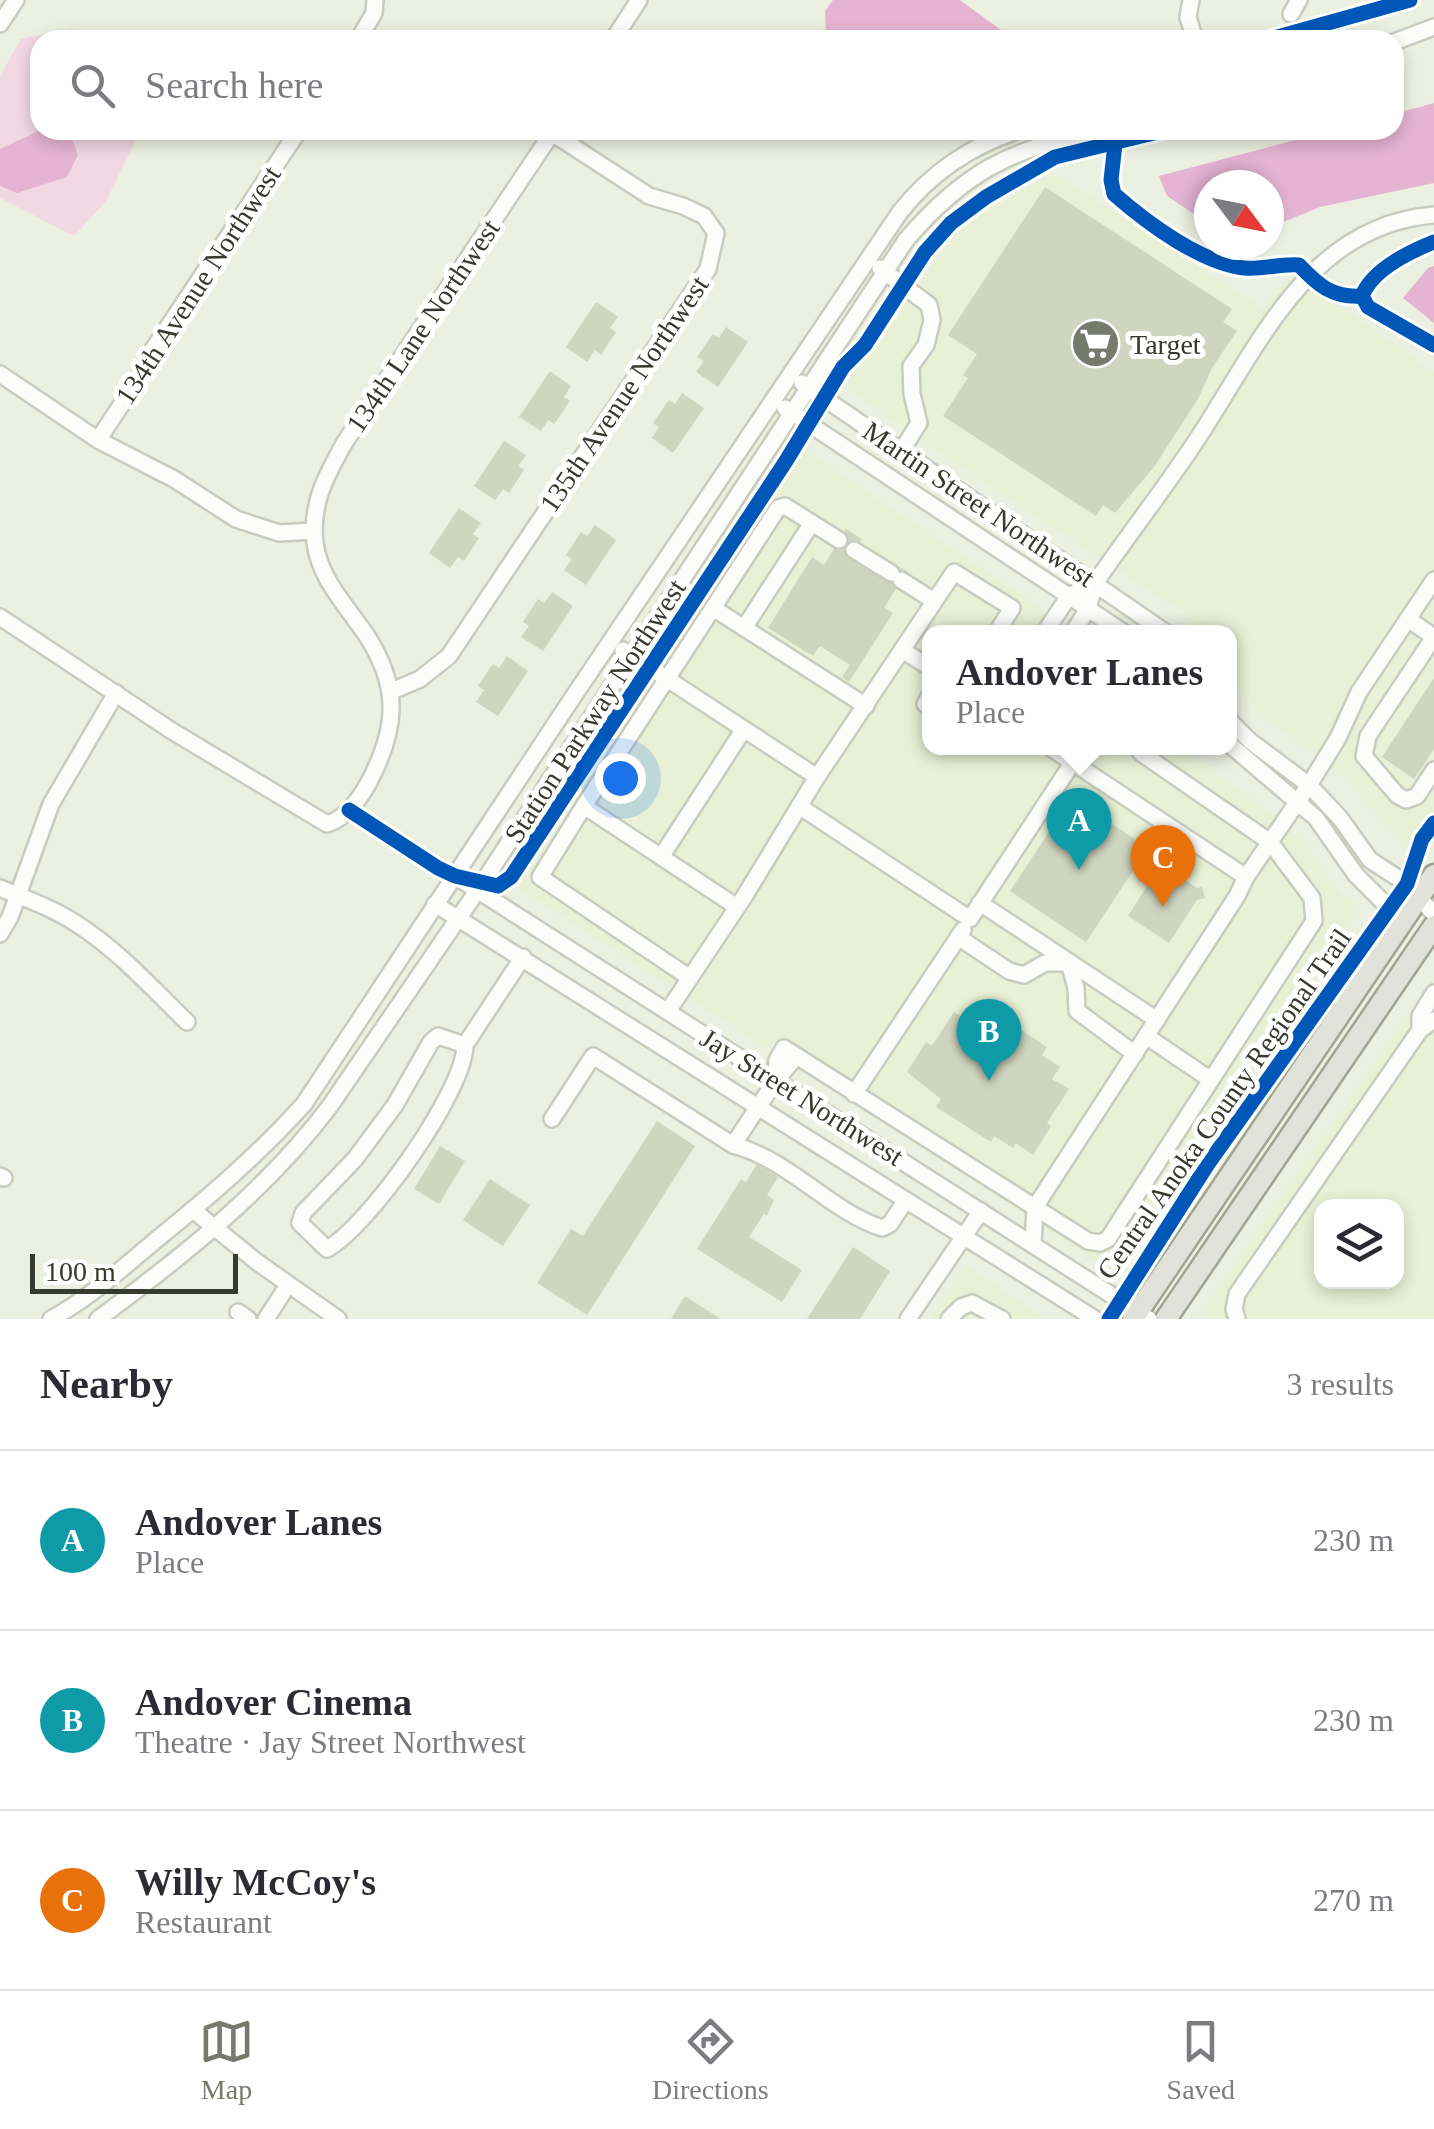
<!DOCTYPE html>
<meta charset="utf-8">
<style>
:root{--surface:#fff;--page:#f7f7f7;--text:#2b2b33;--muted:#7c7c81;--line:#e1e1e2;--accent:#757a6c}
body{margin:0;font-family:"Times New Roman",serif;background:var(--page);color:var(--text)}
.controls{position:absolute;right:30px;bottom:30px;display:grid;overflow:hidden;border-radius:20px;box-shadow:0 5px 15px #0003}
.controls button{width:90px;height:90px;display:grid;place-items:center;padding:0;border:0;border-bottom:2px solid var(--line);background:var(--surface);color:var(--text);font:50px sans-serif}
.compass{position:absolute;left:1194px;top:170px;width:90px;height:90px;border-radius:50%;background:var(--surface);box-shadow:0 5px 15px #0003;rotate:122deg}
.scale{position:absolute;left:30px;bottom:25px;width:208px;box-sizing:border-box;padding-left:10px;border:5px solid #363a2e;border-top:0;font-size:28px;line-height:35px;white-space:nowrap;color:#363a2e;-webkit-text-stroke:8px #fff;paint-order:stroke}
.you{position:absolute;left:620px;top:778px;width:35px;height:35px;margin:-25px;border:8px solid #fff;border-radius:50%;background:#1a73e8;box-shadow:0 0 0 15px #1a73e833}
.badge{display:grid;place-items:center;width:65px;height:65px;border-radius:50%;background:var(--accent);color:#fff;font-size:32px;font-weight:700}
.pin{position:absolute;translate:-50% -82px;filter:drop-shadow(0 2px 5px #0008)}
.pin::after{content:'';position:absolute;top:52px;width:35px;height:30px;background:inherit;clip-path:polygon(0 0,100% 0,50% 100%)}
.popup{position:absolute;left:922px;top:625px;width:315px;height:130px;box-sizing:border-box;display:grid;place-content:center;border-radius:20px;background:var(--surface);filter:drop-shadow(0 2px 8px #0005);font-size:32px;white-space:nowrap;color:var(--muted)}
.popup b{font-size:38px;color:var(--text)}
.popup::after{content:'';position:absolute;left:50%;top:100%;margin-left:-20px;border:20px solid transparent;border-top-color:var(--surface)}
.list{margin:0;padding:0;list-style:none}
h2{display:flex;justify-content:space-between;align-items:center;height:130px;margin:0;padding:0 40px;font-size:42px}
h2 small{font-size:32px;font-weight:400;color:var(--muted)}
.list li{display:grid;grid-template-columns:65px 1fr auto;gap:30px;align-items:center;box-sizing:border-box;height:180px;padding:0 40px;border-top:2px solid var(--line)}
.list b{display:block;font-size:38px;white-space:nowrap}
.list p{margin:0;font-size:32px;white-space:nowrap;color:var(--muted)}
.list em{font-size:32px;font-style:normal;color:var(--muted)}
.icon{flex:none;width:55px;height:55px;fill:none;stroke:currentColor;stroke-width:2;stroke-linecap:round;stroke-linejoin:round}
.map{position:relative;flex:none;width:1434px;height:1319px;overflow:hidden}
.search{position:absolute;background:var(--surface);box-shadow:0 5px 15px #0003;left:30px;right:30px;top:30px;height:110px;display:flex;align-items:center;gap:25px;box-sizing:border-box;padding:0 35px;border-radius:30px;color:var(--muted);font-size:38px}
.sheet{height:670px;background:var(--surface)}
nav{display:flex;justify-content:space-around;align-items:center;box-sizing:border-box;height:140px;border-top:2px solid var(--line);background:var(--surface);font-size:28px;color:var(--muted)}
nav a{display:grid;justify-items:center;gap:5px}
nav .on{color:var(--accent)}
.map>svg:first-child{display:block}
</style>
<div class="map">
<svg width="1434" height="1319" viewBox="0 0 1434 1319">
<rect width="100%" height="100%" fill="#ebf0e0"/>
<!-- built -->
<g fill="#e8f1d5" fill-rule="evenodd">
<path d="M1054,173L1263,309L1293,273L1434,373V814L1410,850L1343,776L1259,713L1229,675V632H1200L1190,617L929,445L846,387L963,225Z"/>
<path d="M801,448L1076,632H929V748H1187L1190,754L1298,834L1334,886L1359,907L1117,1274L514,885Z"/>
<path d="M1434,977V1319H1207L1205,1308ZM1322,1206H1396V1282H1322Z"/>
<path d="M966,1266L1046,1319H931Z"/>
</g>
<!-- green -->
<path fill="#f1d8e3" d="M72,29L92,40H40V130H141L106,201L74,236L0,198V76L21,39Z"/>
<!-- water -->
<g fill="#e5b4d2">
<path d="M833,0H960L1001,30L1021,31L1022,40H826L825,11Z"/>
<path d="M1434,103V183L1320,207L1269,228V185H1209V224L1167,196L1159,176L1333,130H1394V114Z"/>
<path d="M41,130L59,132L73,141L78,155L67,177L17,193L0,186V149Z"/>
<path d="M1434,266V323L1403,298L1428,268Z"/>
</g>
<!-- building -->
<g fill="#cfd5bf">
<path d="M1045,187L1232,309L1223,322L1237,331L1212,368L1198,399L1154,467L1115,513L1103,505L1096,516L943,416L968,378L963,375L977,354L948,335Z"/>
<path d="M596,302L618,317L610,328L616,332L601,355L595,350L587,362L566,347Z"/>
<path d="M726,327L748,342L718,387L696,372L704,361L697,357L713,334L719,338Z"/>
<path d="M550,371L571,386L564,397L570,401L554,424L548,420L541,431L519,417Z"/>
<path d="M682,393L704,408L673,453L652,438L659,427L653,423L669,400L675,404Z"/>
<path d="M504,441L526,455L518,466L524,470L509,493L503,489L495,500L474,486Z"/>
<path d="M459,508L481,523L473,534L479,538L464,561L458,557L450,568L429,553Z"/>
<path d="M595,525L616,540L586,585L564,570L572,559L566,555L581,532L587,536Z"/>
<path d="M846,529L862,539L849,558L886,581L896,565L907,571L884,608L893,613L849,682L842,677L850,665L820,646L813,656L768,628L812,557L824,565Z"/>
<path d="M552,592L573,606L543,651L521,637L529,626L523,622L538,599L544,603Z"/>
<path d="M507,656L528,671L498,716L476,702L484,690L478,686L493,664L499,668Z"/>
<path d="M1434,678V749L1414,779L1382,757Z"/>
<path d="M1072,797L1148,848L1086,942L1010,891Z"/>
<path d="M1161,864L1197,888L1202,887L1205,898L1197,900L1169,943L1128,916Z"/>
<path d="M954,1012L973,1024L979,1014L997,1026L1003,1018L1047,1047L1042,1055L1060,1067L1052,1079L1069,1089L1047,1123L1051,1126L1033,1155L1016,1143L1013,1148L994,1136L991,1142L936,1107L941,1099L907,1072L926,1042L932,1046Z"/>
<path d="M657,1121L695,1146L587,1315L537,1283L571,1229L583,1236Z"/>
<path d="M440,1146L465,1161L439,1204L414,1189Z"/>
<path d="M757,1164L778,1177L767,1195L774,1200L769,1211L767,1216L764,1214L749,1237L802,1270L782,1302L697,1249L741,1179L746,1182Z"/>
<path d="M490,1179L530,1205L503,1246L463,1220Z"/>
<path d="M853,1247L890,1271L860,1319H807Z"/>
<path d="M685,1296L721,1319H671Z"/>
</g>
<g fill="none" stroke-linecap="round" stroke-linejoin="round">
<defs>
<g id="minor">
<path d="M1191,0L1188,17L1195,40"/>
<path d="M1291,14L1299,0"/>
<path d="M0,24L16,0"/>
<path d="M358,40L374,13L375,0"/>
<path d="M613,40L639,0"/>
<path d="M1394,42L1434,27"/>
<path d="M880,268L929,305L932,320L926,345L911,366L912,394L919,423L900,453"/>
<path d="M0,374L98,440L174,479L236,519L279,533L314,531"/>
<path d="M802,383L1165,632"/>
<path d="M785,408L1123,632"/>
<path d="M98,440L135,384L150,354L299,130"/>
<path d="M854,550L891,573"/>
<path d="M901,580L934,601"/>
<path d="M713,608L778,508L785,506L839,540"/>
<path d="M0,617L172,731L327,824C348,818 364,793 373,774C398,723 398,685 367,636C347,606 320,580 315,543C310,504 327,474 345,442L554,130"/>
<path d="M1408,619L1434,637L1368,736L1364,756L1397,795L1406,800L1417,796L1434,770"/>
<path d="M744,628L812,523"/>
<path d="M1045,632L1069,596L1095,583"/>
<path d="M1073,632L1088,609L1095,583C1127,537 1161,493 1192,447C1256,353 1305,225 1434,215"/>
<path d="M623,650L817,777"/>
<path d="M902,650L954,572L1012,608L997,632"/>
<path d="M392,691L420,679L449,656L708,269L716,233L704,216L683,206L649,196L552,133"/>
<path d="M929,697L925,704L929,706"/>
<path d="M1229,720L1250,741L1309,785L1340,818L1370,860L1407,884L1434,914"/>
<path d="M1229,744L1316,818L1356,875L1390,909L1399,927"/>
<path d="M1051,748L1246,877L1309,785L1338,738L1359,692L1434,580"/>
<path d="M584,806L713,608L866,706"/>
<path d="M799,806L970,919L1073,762"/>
<path d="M661,857L744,729"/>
<path d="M455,876L1149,1319"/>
<path d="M0,888C26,899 53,908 77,924C119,951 152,988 187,1022"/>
<path d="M980,903L1157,1020"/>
<path d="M435,904L1095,1319"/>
<path d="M0,934L10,917L51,804L116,693"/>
<path d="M958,937L1009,971L1024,975L1045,963H1069L1076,988L1077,1011L1135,1054"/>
<path d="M690,978L540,877L584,806L737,907"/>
<path d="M668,1011L744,897L817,777L902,650L929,667"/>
<path d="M1420,1030V1016L1434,993"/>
<path d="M1146,1036L1211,1080"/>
<path d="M465,1045L438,1036L431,1042L395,1105L355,1159L303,1213L300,1223L327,1249C368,1227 465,1091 465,1045L523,957"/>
<path d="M796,1057L776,1080L777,1060L784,1048L1088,1241L1100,1243L1108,1239L1314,921L1312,898L1270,842L1141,753L1138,748"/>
<path d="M854,1094L963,930"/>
<path d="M552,1119L593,1056L733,1145L776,1080"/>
<path d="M733,1145C790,1160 828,1210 882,1228L890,1224L906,1200"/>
<path d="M0,1176L4,1178"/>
<path d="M193,1210L257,1262L338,1319"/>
<path d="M1033,1244L1035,1207L1237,896L1246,877"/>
<path d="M238,1312L248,1319"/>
<path d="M51,1319C89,1298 123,1268 156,1240C209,1197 259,1154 304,1104L567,706L900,212C931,173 972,145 1020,130"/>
<path d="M98,1319C182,1257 267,1190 330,1106L477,891L906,240C966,170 1009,151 1098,130"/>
<path d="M266,1319L288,1285"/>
<path d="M908,1319L981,1211"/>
<path d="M949,1319L961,1307L972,1303L1002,1319"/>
<path d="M1237,1319L1234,1309L1237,1294L1420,1030L1434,1020"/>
</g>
<g id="major">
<path d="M1133,1319L1434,875"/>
<path d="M1166,1319L1434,926"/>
</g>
</defs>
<!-- minor casing -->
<use href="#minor" stroke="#c8ccbf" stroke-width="20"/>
<!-- major casing -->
<use href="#major" stroke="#a0a593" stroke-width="25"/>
<!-- minor -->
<use href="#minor" stroke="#fcfdfa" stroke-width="15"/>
<!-- major -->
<use href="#major" stroke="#e1e3db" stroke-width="20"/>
<defs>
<g id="cycleway">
<path d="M1267,40L1410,0"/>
<path d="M1115,144L1111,180L1114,194C1147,223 1201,263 1244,268C1263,270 1281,263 1299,265C1318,285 1332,298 1362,296"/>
<path d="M1434,242C1409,252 1372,270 1362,296L1368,307L1434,345"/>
<path d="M349,810L438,868L455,876L498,886L511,877L786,461L843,367L865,345L925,252L951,223L986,197L1055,157L1166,130"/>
<path d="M1109,1319L1208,1164L1407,884L1422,839L1434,823"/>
</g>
</defs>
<!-- cycleway casing -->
<use href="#cycleway" stroke="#fff" stroke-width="21"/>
<!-- cycleway -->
<use href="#cycleway" stroke="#0057b8" stroke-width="15"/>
</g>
<!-- icons -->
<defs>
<symbol id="supermarket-disc" viewBox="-11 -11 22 22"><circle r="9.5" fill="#757a6c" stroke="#fff"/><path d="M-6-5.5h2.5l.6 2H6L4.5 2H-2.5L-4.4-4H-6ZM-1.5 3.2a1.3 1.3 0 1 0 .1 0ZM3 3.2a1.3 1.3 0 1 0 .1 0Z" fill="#fff"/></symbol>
</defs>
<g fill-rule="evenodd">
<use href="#supermarket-disc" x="1068" y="316" width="55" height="55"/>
</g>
<g text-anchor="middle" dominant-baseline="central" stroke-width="10" stroke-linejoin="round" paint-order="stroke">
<!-- street labels -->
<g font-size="28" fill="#363a2e" stroke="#fff">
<text transform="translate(198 285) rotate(-57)">134th Avenue Northwest</text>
<text transform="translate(423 326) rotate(-56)">134th Lane Northwest</text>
<text transform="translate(624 394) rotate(-56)">135th Avenue Northwest</text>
<text transform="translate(979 504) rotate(34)">Martin Street Northwest</text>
<text transform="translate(595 711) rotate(-57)">Station Parkway Northwest</text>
<text transform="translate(802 1097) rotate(32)">Jay Street Northwest</text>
<text transform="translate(1224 1104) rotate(-55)">Central Anoka County Regional Trail</text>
</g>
<!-- poi labels -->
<g font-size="28" fill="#363a2e" stroke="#fff" text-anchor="start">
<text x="1130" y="344">Target</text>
</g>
</g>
</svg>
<div class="controls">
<button><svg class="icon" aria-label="layers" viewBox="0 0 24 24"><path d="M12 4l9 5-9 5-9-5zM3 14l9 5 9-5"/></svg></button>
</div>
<svg class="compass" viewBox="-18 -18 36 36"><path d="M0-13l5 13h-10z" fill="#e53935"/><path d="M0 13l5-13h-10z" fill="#7c7c81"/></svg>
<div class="scale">100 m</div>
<div class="you"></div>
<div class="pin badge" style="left:1079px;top:870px;background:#0f9aa8">A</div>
<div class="popup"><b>Andover Lanes</b>Place</div>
<div class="pin badge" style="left:989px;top:1081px;background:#0f9aa8">B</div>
<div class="pin badge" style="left:1163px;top:907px;background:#e8710a">C</div>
<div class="search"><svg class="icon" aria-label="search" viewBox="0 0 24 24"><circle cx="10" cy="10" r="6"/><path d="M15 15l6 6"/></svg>Search here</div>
</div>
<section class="sheet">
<h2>Nearby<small>3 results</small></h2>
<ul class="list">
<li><span class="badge" style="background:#0f9aa8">A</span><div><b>Andover Lanes</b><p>Place</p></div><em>230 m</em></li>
<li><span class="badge" style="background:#0f9aa8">B</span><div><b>Andover Cinema</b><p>Theatre · Jay Street Northwest</p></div><em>230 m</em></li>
<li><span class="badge" style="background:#e8710a">C</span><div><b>Willy McCoy's</b><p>Restaurant</p></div><em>270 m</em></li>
</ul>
</section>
<nav>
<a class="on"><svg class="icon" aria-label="map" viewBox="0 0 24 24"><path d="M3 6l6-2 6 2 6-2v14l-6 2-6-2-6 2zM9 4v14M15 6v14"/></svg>Map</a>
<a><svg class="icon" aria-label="directions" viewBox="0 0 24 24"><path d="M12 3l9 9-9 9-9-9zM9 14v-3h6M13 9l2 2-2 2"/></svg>Directions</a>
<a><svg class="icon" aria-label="saved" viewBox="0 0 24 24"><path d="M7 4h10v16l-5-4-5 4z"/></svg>Saved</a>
</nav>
